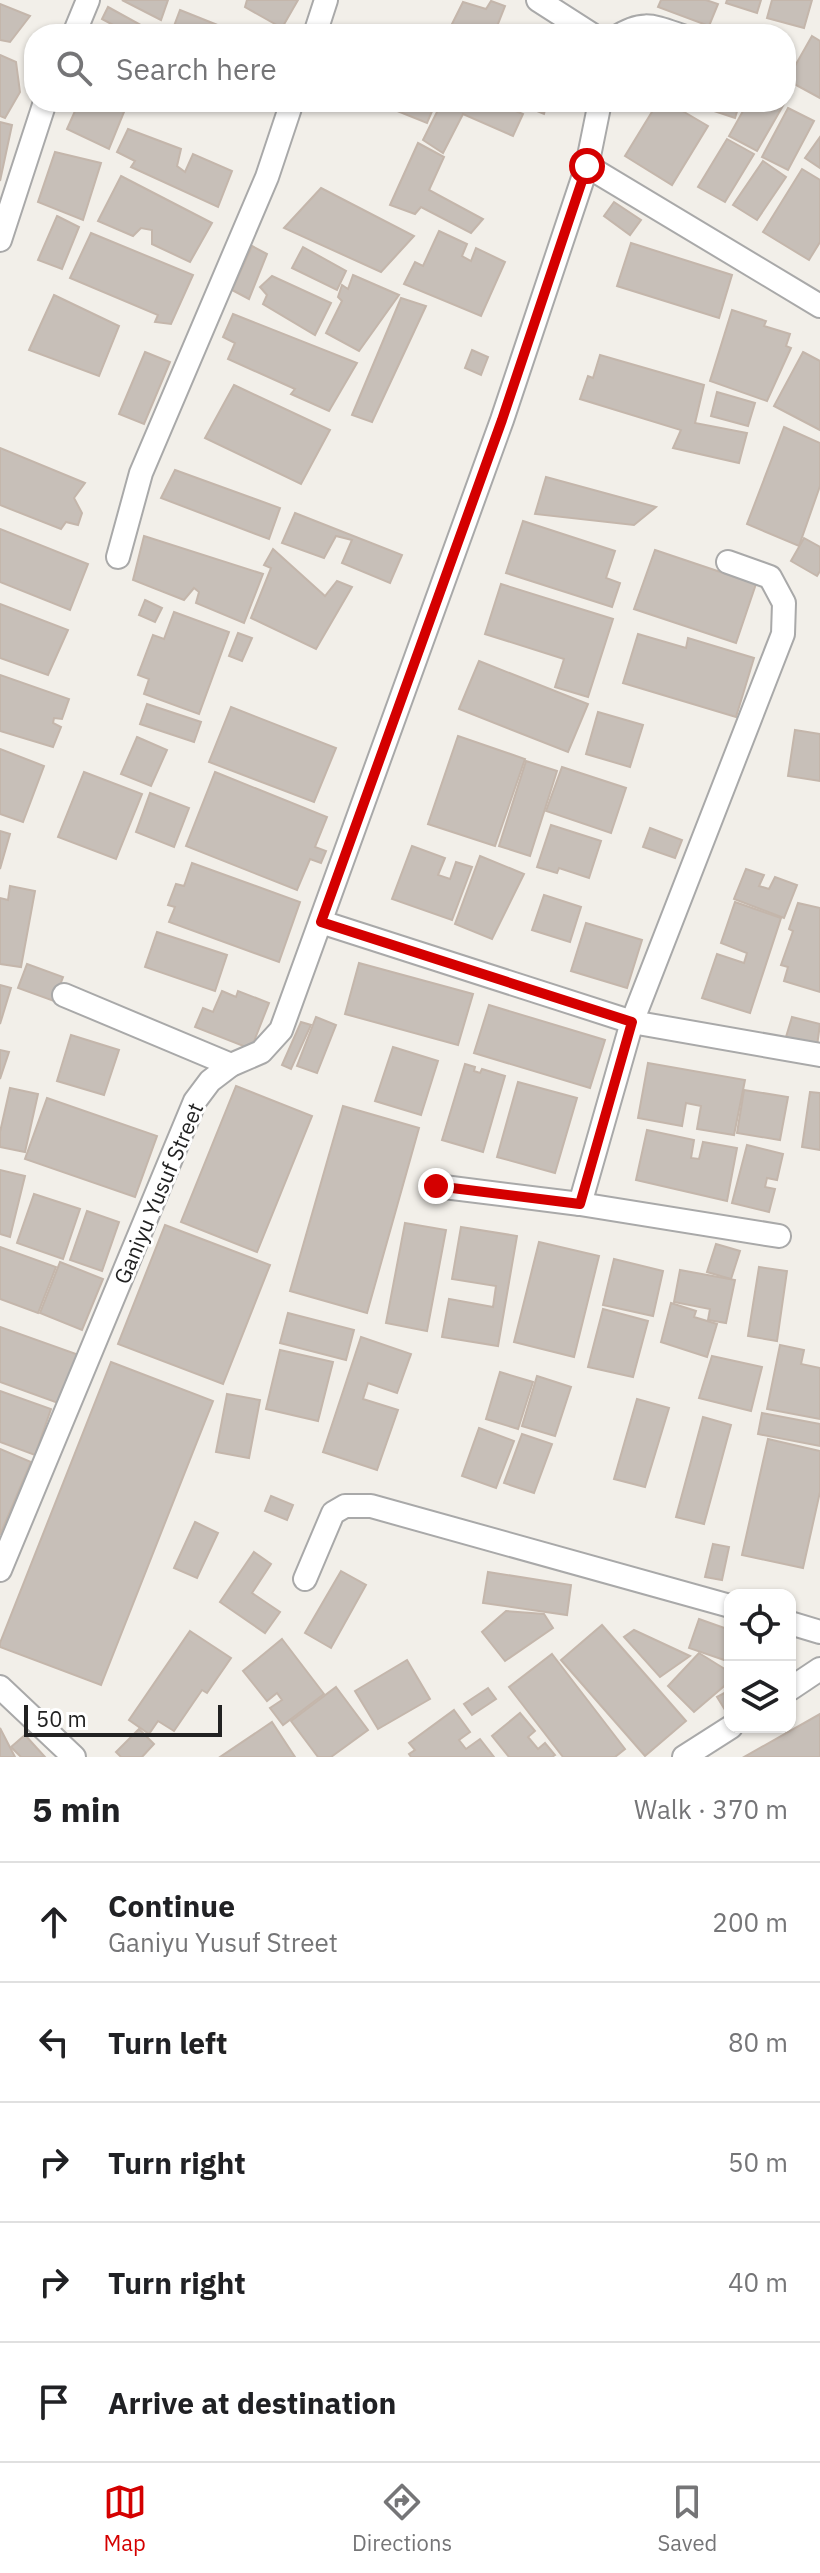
<!DOCTYPE html>
<meta charset="utf-8">
<style>
:root{--surface:#fff;--page:#f6f6f6;--text:#202124;--muted:#757577;--line:#e0e0e0;--accent:#d40000}
body{margin:0;font-family:"IBM Plex Sans",sans-serif;background:var(--page);color:var(--text)}
.controls{position:absolute;right:24px;bottom:24px;display:grid;overflow:hidden;border-radius:16px;box-shadow:0 2px 6px #0004}
.controls button{width:72px;height:72px;display:grid;place-items:center;padding:0;border:0;border-bottom:2px solid var(--line);background:var(--surface);color:var(--text);font:40px sans-serif}
.scale{position:absolute;left:24px;bottom:20px;width:198px;box-sizing:border-box;padding-left:8px;border:4px solid #222;border-top:0;font-size:22px;line-height:28px;white-space:nowrap;color:#222;-webkit-text-stroke:6px #fff;paint-order:stroke}
.stop{position:absolute;width:24px;height:24px;margin:-18px;border:6px solid #d40000;border-radius:50%;background:#fff}
.stop.end{background:#d40000;border-color:#fff;box-shadow:0 2px 8px #0008}
.list{margin:0;padding:0;list-style:none}
h2{display:flex;justify-content:space-between;align-items:center;height:104px;margin:0;padding:0 32px;font-size:34px}
h2 small{font-size:26px;font-weight:400;color:var(--muted)}
.list li{display:grid;grid-template-columns:52px 1fr auto;gap:24px;align-items:center;box-sizing:border-box;height:120px;padding:0 32px;border-top:2px solid var(--line)}
.list b{display:block;font-size:30px;white-space:nowrap}
.list p{margin:0;font-size:26px;white-space:nowrap;color:var(--muted)}
.list em{font-size:26px;font-style:normal;color:var(--muted)}
.icon{flex:none;width:44px;height:44px;fill:none;stroke:currentColor;stroke-width:2;stroke-linecap:round;stroke-linejoin:round}
.map{position:relative;flex:none;width:820px;height:1757px;overflow:hidden}
.search{position:absolute;background:var(--surface);box-shadow:0 2px 6px #0004;left:24px;right:24px;top:24px;height:88px;display:flex;align-items:center;gap:20px;box-sizing:border-box;padding:0 28px;border-radius:32px;color:var(--muted);font-size:30px}
.sheet{height:704px;background:var(--surface)}
nav{display:flex;justify-content:space-around;align-items:center;box-sizing:border-box;height:112px;border-top:2px solid var(--line);background:var(--surface);font-size:22px;color:var(--muted)}
nav a{display:grid;justify-items:center;gap:4px}
nav .on{color:var(--accent)}
.map>svg:first-child{display:block}
</style>
<div class="map">
<svg width="820" height="1757" viewBox="0 0 820 1757">
<rect width="100%" height="100%" fill="#f2efe9"/>
<!-- building -->
<g fill="#c7bfb8" stroke="#c4b6ab" stroke-width="2">
<path d="M122,0H168L161,20Z"/>
<path d="M247,0H298L282,28L245,7Z"/>
<path d="M661,0H706L718,4L709,26L658,7Z"/>
<path d="M727,0H761L757,13L726,3Z"/>
<path d="M772,0H812L804,28L767,18Z"/>
<path d="M491,1L505,6L494,34H447L463,2L486,9Z"/>
<path d="M0,4L30,16L10,42L0,40Z"/>
<path d="M108,7L150,30L147,34H130L102,19Z"/>
<path d="M180,10L240,34H171Z"/>
<path d="M812,36L820,41V98L787,80Z"/>
<path d="M0,55L16,62L20,92L5,118L0,116Z"/>
<path d="M79,102H121L126,107L109,149L67,129Z"/>
<path d="M375,102H436L427,123Z"/>
<path d="M442,102H494L523,114L513,136L463,114L443,153L423,140Z"/>
<path d="M515,102H547L544,114Z"/>
<path d="M658,102H667L708,126L672,185L625,156Z"/>
<path d="M687,102H740L735,118Z"/>
<path d="M748,102L784,104L757,151L729,136Z"/>
<path d="M788,108L814,121L788,170L762,157Z"/>
<path d="M0,122L12,125L0,181Z"/>
<path d="M128,129L181,149L177,166L185,172L193,154L232,171L218,207L131,167L135,161L117,152Z"/>
<path d="M820,137V168L805,158Z"/>
<path d="M727,139L754,154L725,202L698,187Z"/>
<path d="M418,143L444,157L429,190L483,219L471,233L421,207L415,214L390,205Z"/>
<path d="M55,152L101,163L83,220L38,202Z"/>
<path d="M763,161L786,177L757,220L733,205Z"/>
<path d="M802,169L820,180V242L809,260L763,232Z"/>
<path d="M121,176L212,223L190,262L152,244V230L141,228L133,236L98,221Z"/>
<path d="M321,188L414,236L381,272L284,228Z"/>
<path d="M614,202L641,220L630,235L604,216Z"/>
<path d="M57,216L79,227L62,269L38,260Z"/>
<path d="M439,231L467,244L462,256L471,261L476,248L505,262L481,316L404,284L415,262L423,266Z"/>
<path d="M91,233L193,275L171,324L155,322L158,315L70,278Z"/>
<path d="M631,243L732,275L719,318L617,286Z"/>
<path d="M252,246L267,254L249,299L232,290Z"/>
<path d="M303,247L346,271L337,290L292,268Z"/>
<path d="M353,275L399,295L359,351L326,333L342,301L338,297L342,285L348,289Z"/>
<path d="M272,276L331,303L315,335L263,304L267,295L260,287Z"/>
<path d="M54,295L119,326L99,376L29,350Z"/>
<path d="M401,298L426,306L372,422L352,415Z"/>
<path d="M732,310L766,321L764,326L790,334L786,346L791,348L767,401L710,381Z"/>
<path d="M233,314L357,363L329,411L291,394L295,389L228,359L235,343L223,337Z"/>
<path d="M472,350L488,357L481,375L465,368Z"/>
<path d="M145,352L170,362L144,424L119,414Z"/>
<path d="M803,352L820,361V430L774,406Z"/>
<path d="M600,355L704,385L695,423L747,433L739,463L673,448L681,430L580,399L588,376L593,378Z"/>
<path d="M234,385L330,430L301,484L205,438Z"/>
<path d="M717,392L755,403L748,426L711,416Z"/>
<path d="M784,427L820,443V486L799,546L747,524Z"/>
<path d="M0,448L85,483L74,498L82,513L78,525L66,522L61,529L0,505Z"/>
<path d="M175,470L280,508L269,539L161,498Z"/>
<path d="M546,477L656,507L634,525L535,514Z"/>
<path d="M295,513L402,555L390,583L342,563L352,540L336,536L324,558L282,543Z"/>
<path d="M523,521L615,551L606,578L620,583L612,607L506,573Z"/>
<path d="M0,529L88,564L70,610L0,582Z"/>
<path d="M144,536L263,574L244,623L196,603L199,592L194,588L184,600L133,580Z"/>
<path d="M804,538L820,547V571L817,576L791,561Z"/>
<path d="M273,549L325,596L337,581L352,587L316,649L251,618L271,568L264,565Z"/>
<path d="M655,550L756,584L736,643L634,609Z"/>
<path d="M501,584L613,619L588,697L555,687L564,659L485,634Z"/>
<path d="M145,600L162,608L155,622L139,615Z"/>
<path d="M0,604L68,630L48,675L0,658Z"/>
<path d="M174,612L229,632L199,714L144,694L149,679L138,675L153,635L164,639Z"/>
<path d="M238,633L252,638L242,661L229,656Z"/>
<path d="M638,634L686,648L688,638L754,658L736,717L623,683Z"/>
<path d="M479,661L588,704L568,752L459,709Z"/>
<path d="M0,675L69,699L62,719L54,718L53,723L61,727L53,747L0,731Z"/>
<path d="M147,704L201,722L194,742L140,724Z"/>
<path d="M231,707L336,748L314,802L209,762Z"/>
<path d="M598,712L643,725L630,767L586,754Z"/>
<path d="M795,730L820,734V781L788,776Z"/>
<path d="M458,736L525,759L495,846L428,824Z"/>
<path d="M137,737L167,750L151,786L121,774Z"/>
<path d="M0,749L44,766L23,822L0,814Z"/>
<path d="M526,761L557,771L530,856L499,846Z"/>
<path d="M562,767L626,788L611,833L546,811Z"/>
<path d="M84,772L142,794L116,859L58,837Z"/>
<path d="M215,772L327,817L315,847L326,851L321,863L310,859L297,890L186,846Z"/>
<path d="M150,793L189,808L174,847L136,832Z"/>
<path d="M551,825L601,841L589,878L559,868L557,873L537,867Z"/>
<path d="M650,828L682,840L675,858L643,847Z"/>
<path d="M0,831L10,834L0,869Z"/>
<path d="M412,846L445,858L438,875L450,879L456,862L472,867L452,920L392,899Z"/>
<path d="M480,856L524,874L492,939L455,924Z"/>
<path d="M192,863L300,902L279,962L169,922L175,907L168,905L176,884L184,886Z"/>
<path d="M746,869L764,875L759,886L769,889L775,877L797,885L784,918L734,899Z"/>
<path d="M10,886L35,891L21,967L0,964V898L8,900Z"/>
<path d="M544,895L581,907L570,942L532,930Z"/>
<path d="M735,902L781,918L750,1013L702,998L717,954L744,963L747,953L721,943Z"/>
<path d="M798,903L820,908V992L784,981L788,967L781,965L793,931L789,929Z"/>
<path d="M586,923L642,940L627,988L571,971Z"/>
<path d="M157,932L227,955L215,991L145,967Z"/>
<path d="M359,963L473,994L458,1045L345,1014Z"/>
<path d="M27,964L63,977L54,1001L18,988Z"/>
<path d="M0,985L11,988L0,1024Z"/>
<path d="M222,991L236,997L238,991L269,1003L251,1049L195,1027L203,1008L213,1012Z"/>
<path d="M489,1005L605,1040L590,1088L474,1053Z"/>
<path d="M316,1017L336,1025L317,1073L297,1066Z"/>
<path d="M792,1017L820,1024L817,1046L786,1037Z"/>
<path d="M301,1022L311,1025L291,1069L282,1065Z"/>
<path d="M71,1035L119,1050L104,1095L57,1081Z"/>
<path d="M393,1047L438,1061L421,1115L375,1101Z"/>
<path d="M0,1050L9,1052L0,1079Z"/>
<path d="M648,1063L745,1080L734,1135L697,1129L701,1106L686,1103L682,1126L638,1118Z"/>
<path d="M465,1064L475,1067L474,1071L480,1073L482,1069L505,1076L483,1152L442,1140Z"/>
<path d="M518,1082L577,1098L555,1173L497,1157Z"/>
<path d="M236,1086L312,1116L257,1252L181,1222Z"/>
<path d="M10,1088L38,1094L25,1152L0,1147V1132Z"/>
<path d="M744,1090L788,1097L780,1140L737,1133Z"/>
<path d="M810,1092L820,1093V1150L802,1147Z"/>
<path d="M47,1098L157,1136L135,1197L25,1159Z"/>
<path d="M343,1106L419,1128L367,1313L290,1291Z"/>
<path d="M647,1130L694,1140L691,1158L699,1159L703,1142L737,1148L727,1201L636,1180Z"/>
<path d="M747,1145L783,1154L777,1180L767,1178L765,1187L775,1189L769,1212L732,1203Z"/>
<path d="M0,1170L25,1176L10,1237L0,1234Z"/>
<path d="M34,1194L80,1209L63,1259L17,1243Z"/>
<path d="M87,1211L119,1222L102,1271L70,1260Z"/>
<path d="M405,1223L446,1230L427,1331L386,1323Z"/>
<path d="M165,1225L270,1265L223,1384L118,1344Z"/>
<path d="M461,1227L517,1236L498,1346L442,1337L449,1299L493,1307L496,1286L452,1279Z"/>
<path d="M539,1242L599,1256L574,1357L514,1342Z"/>
<path d="M716,1244L740,1251L731,1279L707,1272Z"/>
<path d="M0,1247L56,1267L38,1313L0,1299Z"/>
<path d="M614,1259L663,1271L653,1316L603,1305Z"/>
<path d="M60,1262L103,1279L82,1330L40,1313Z"/>
<path d="M759,1267L787,1271L777,1341L748,1336Z"/>
<path d="M680,1270L735,1280L726,1323L708,1320L710,1309L674,1302Z"/>
<path d="M671,1303L696,1311L694,1317L717,1324L707,1357L661,1342Z"/>
<path d="M603,1309L648,1321L633,1377L588,1367Z"/>
<path d="M288,1313L354,1330L346,1360L280,1343Z"/>
<path d="M0,1327L79,1355L61,1404L0,1382Z"/>
<path d="M361,1337L411,1354L397,1393L368,1383L363,1399L398,1410L377,1470L323,1452Z"/>
<path d="M780,1345L804,1350L801,1364L820,1368V1419L767,1409Z"/>
<path d="M280,1350L333,1362L318,1421L266,1409Z"/>
<path d="M712,1356L762,1367L751,1411L699,1398Z"/>
<path d="M111,1362L213,1401L101,1685L0,1647V1643Z"/>
<path d="M500,1372L533,1382L518,1429L486,1419Z"/>
<path d="M537,1376L571,1387L555,1436L522,1426Z"/>
<path d="M0,1391L51,1409L35,1455L0,1442Z"/>
<path d="M227,1394L260,1400L249,1458L216,1452Z"/>
<path d="M637,1399L669,1408L645,1487L614,1479Z"/>
<path d="M762,1413L820,1424V1446L758,1434Z"/>
<path d="M703,1417L731,1425L704,1524L676,1517Z"/>
<path d="M479,1428L514,1441L496,1488L462,1476Z"/>
<path d="M522,1434L552,1444L534,1493L504,1483Z"/>
<path d="M768,1439L820,1451V1492L803,1568L742,1555Z"/>
<path d="M0,1449L31,1462L0,1535Z"/>
<path d="M271,1496L293,1505L287,1520L265,1511Z"/>
<path d="M195,1522L218,1533L197,1578L174,1568Z"/>
<path d="M713,1544L729,1547L722,1580L705,1577Z"/>
<path d="M254,1552L271,1564L252,1593L280,1612L265,1633L220,1602Z"/>
<path d="M341,1571L366,1585L331,1648L305,1633Z"/>
<path d="M488,1572L571,1585L567,1615L483,1603Z"/>
<path d="M506,1611L544,1614L553,1628L505,1661L482,1632Z"/>
<path d="M699,1619L730,1630V1662L689,1648Z"/>
<path d="M602,1625L686,1721L645,1756L561,1660Z"/>
<path d="M634,1630L690,1656L660,1677L624,1637Z"/>
<path d="M190,1631L231,1658L207,1693L202,1690L174,1731L158,1721L149,1734L129,1720Z"/>
<path d="M282,1639L324,1694L283,1725L270,1708L282,1700L277,1693L267,1701L243,1671Z"/>
<path d="M699,1653L728,1671L730,1681L694,1712L668,1686Z"/>
<path d="M552,1654L625,1749L615,1757H563L509,1687Z"/>
<path d="M407,1660L430,1699L378,1729L355,1691Z"/>
<path d="M336,1687L368,1730L331,1757H318L291,1721Z"/>
<path d="M488,1688L496,1699L472,1715L464,1704Z"/>
<path d="M730,1690V1707L725,1710L717,1697Z"/>
<path d="M454,1710L470,1732L459,1740L466,1749L480,1739L494,1757H411L409,1754L415,1750L409,1743Z"/>
<path d="M520,1713L535,1731L528,1737L538,1749L545,1743L555,1755L552,1757H509L492,1736Z"/>
<path d="M820,1714V1757H744Z"/>
<path d="M272,1722L295,1757H220Z"/>
<path d="M0,1728L15,1757H0Z"/>
<path d="M139,1729L154,1744L142,1757H121L116,1752Z"/>
<path d="M25,1735L45,1757H21L11,1747Z"/>
</g>
<g fill="none" stroke-linecap="round" stroke-linejoin="round">
<defs>
<path id="service" d="M611,34C645,11 658,23 694,34"/>
<g id="minor">
<path d="M538,0L591,34"/>
<path d="M74,34L88,0"/>
<path d="M315,34L326,0"/>
<path d="M587,166L820,306"/>
<path d="M0,240L45,102"/>
<path d="M118,557L141,473L267,177L292,102"/>
<path d="M321,922L632,1022L820,1055"/>
<path d="M64,995L231,1065"/>
<path d="M436,1186L580,1204L779,1236"/>
<path d="M580,1204L632,1022L783,634L784,603L770,577L728,562"/>
<path d="M0,1570L195,1101L210,1081L231,1065L261,1052L281,1030L502,420L587,166L600,102"/>
<path d="M305,1579L333,1513L345,1506H371L730,1606"/>
<path d="M790,1623L820,1632"/>
<path d="M0,1687L74,1757"/>
<path d="M790,1689L820,1669"/>
<path d="M684,1757L731,1727"/>
</g>
</defs>
<!-- service casing -->
<use href="#service" stroke="#a9a9a9" stroke-width="15"/>
<!-- minor casing -->
<use href="#minor" stroke="#a9a9a9" stroke-width="26"/>
<!-- service -->
<use href="#service" stroke="#fff" stroke-width="11"/>
<!-- minor -->
<use href="#minor" stroke="#fff" stroke-width="22"/>
</g>
<g fill="none" stroke-linecap="round" stroke-linejoin="round">
<!-- route -->
<path stroke="#d40000" stroke-width="10" d="M436,1186L580,1204L632,1022L321,922L502,420L587,166"/>
</g>
<g text-anchor="middle" dominant-baseline="central" stroke-width="6" stroke-linejoin="round" paint-order="stroke">
<!-- street labels -->
<g font-size="22" fill="#222" stroke="#fff">
<text transform="translate(158 1193) rotate(-67)">Ganiyu Yusuf Street</text>
</g>
</g>
</svg>
<div class="controls">
<button><svg class="icon" aria-label="locate" viewBox="0 0 24 24"><circle cx="12" cy="12" r="6"/><path d="M12 2v4M12 18v4M2 12h4M18 12h4"/></svg></button>
<button><svg class="icon" aria-label="layers" viewBox="0 0 24 24"><path d="M12 4l9 5-9 5-9-5zM3 14l9 5 9-5"/></svg></button>
</div>
<div class="scale">50 m</div>
<div class="stop" style="left:587px;top:166px"></div>
<div class="stop end" style="left:436px;top:1186px"></div>
<div class="search"><svg class="icon" aria-label="search" viewBox="0 0 24 24"><circle cx="10" cy="10" r="6"/><path d="M15 15l6 6"/></svg>Search here</div>
</div>
<section class="sheet">
<h2>5 min<small>Walk · 370 m</small></h2>
<ul class="list">
<li><svg class="icon" aria-label="ahead" viewBox="0 0 24 24"><path d="M12 20V5M6 11l6-6 6 6"/></svg><div><b>Continue</b><p>Ganiyu Yusuf Street</p></div><em>200 m</em></li>
<li><svg class="icon" aria-label="left" viewBox="0 0 24 24"><path d="M17 20v-9H6M10 6l-5 5 5 5"/></svg><div><b>Turn left</b></div><em>80 m</em></li>
<li><svg class="icon" aria-label="right" viewBox="0 0 24 24"><path d="M7 20v-9h11M14 6l5 5-5 5"/></svg><div><b>Turn right</b></div><em>50 m</em></li>
<li><svg class="icon" aria-label="right" viewBox="0 0 24 24"><path d="M7 20v-9h11M14 6l5 5-5 5"/></svg><div><b>Turn right</b></div><em>40 m</em></li>
<li><svg class="icon" aria-label="arrive" viewBox="0 0 24 24"><path d="M6 21V4h12l-3 4 3 4H6"/></svg><div><b>Arrive at destination</b></div></li>
</ul>
</section>
<nav>
<a class="on"><svg class="icon" aria-label="map" viewBox="0 0 24 24"><path d="M3 6l6-2 6 2 6-2v14l-6 2-6-2-6 2zM9 4v14M15 6v14"/></svg>Map</a>
<a><svg class="icon" aria-label="directions" viewBox="0 0 24 24"><path d="M12 3l9 9-9 9-9-9zM9 14v-3h6M13 9l2 2-2 2"/></svg>Directions</a>
<a><svg class="icon" aria-label="saved" viewBox="0 0 24 24"><path d="M7 4h10v16l-5-4-5 4z"/></svg>Saved</a>
</nav>
